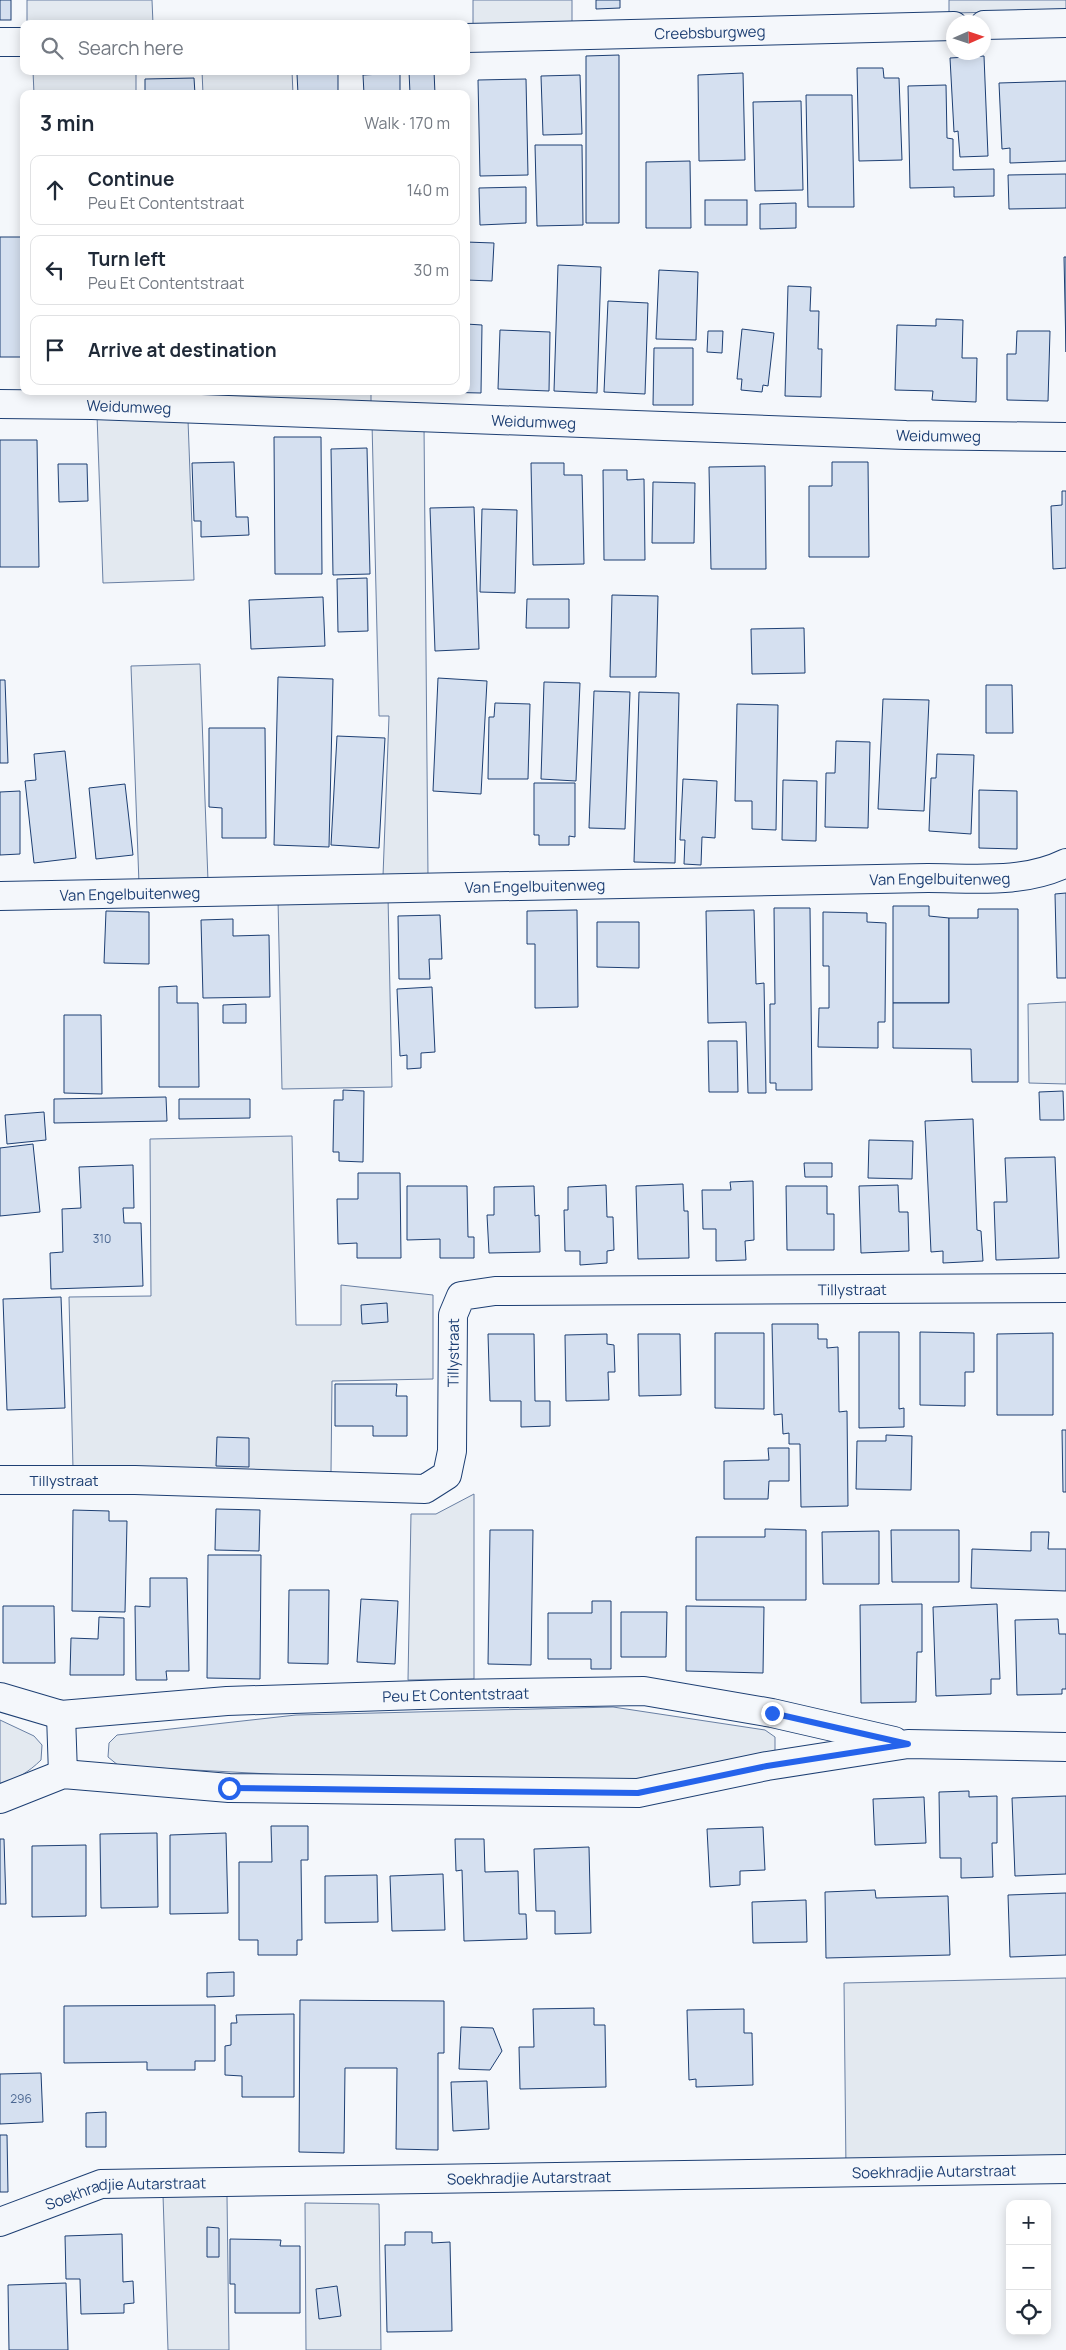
<!DOCTYPE html>
<meta charset="utf-8">
<style>
:root{--surface:#fff;--page:#f6f6f7;--text:#1f2937;--muted:#747a83;--line:#e0e1e3}
body{margin:0;font-family:Manrope,sans-serif;background:var(--page);color:var(--text)}
.controls{position:absolute;right:15px;bottom:15px;display:grid;overflow:hidden;border-radius:10px;box-shadow:0 2px 12px #0003}
.controls button{width:45px;height:45px;display:grid;place-items:center;padding:0;border:0;border-bottom:1px solid var(--line);background:var(--surface);color:var(--text);font:25px sans-serif}
.compass{position:absolute;left:946px;top:15px;width:45px;height:45px;border-radius:50%;background:var(--surface);box-shadow:0 2px 12px #0003;rotate:87deg}
.stop{position:absolute;width:15px;height:15px;margin:-11px;border:4px solid #2563eb;border-radius:50%;background:#fff}
.stop.end{background:#2563eb;border-color:#fff;box-shadow:0 1px 5px #0008}
.list{margin:0;padding:0;list-style:none}
h2{display:flex;justify-content:space-between;align-items:center;height:65px;margin:0;padding:0 20px;font-size:21px}
h2 small{font-size:16px;font-weight:400;color:var(--muted)}
.list li{display:grid;grid-template-columns:32px 1fr auto;gap:15px;align-items:center;box-sizing:border-box;height:70px;margin:0 10px 10px;padding:0 10px;border:1px solid var(--line);border-radius:10px}
.list b{display:block;font-size:19px;white-space:nowrap}
.list p{margin:0;font-size:16px;white-space:nowrap;color:var(--muted)}
.list em{font-size:16px;font-style:normal;color:var(--muted)}
.icon{flex:none;width:28px;height:28px;fill:none;stroke:currentColor;stroke-width:2;stroke-linecap:round;stroke-linejoin:round}
.map{position:relative;flex:none;width:1066px;height:2350px;overflow:hidden}
.search{position:absolute;background:var(--surface);box-shadow:0 2px 12px #0003;left:20px;top:20px;width:450px;height:55px;display:flex;align-items:center;gap:12px;box-sizing:border-box;padding:0 18px;border-radius:10px;color:var(--muted);font-size:19px}
.panel{position:absolute;background:var(--surface);box-shadow:0 2px 12px #0003;left:20px;top:90px;width:450px;height:305px;border-radius:10px}
.map>svg:first-child{display:block}
</style>
<div class="map">
<svg width="1066" height="2350" viewBox="0 0 1066 2350">
<rect width="100%" height="100%" fill="#f4f7fb"/>
<!-- green -->
<g fill="#e3e9f0" stroke="#687fa3">
<path d="M27,0H152L153,24H27Z"/>
<rect x="473" y="0" width="99" height="25"/>
<path d="M949,0H1066V11L949,13Z"/>
<path d="M33,71H136V94H34Z"/>
<path d="M202,71H292L293,94H203Z"/>
<path d="M210,391H371V402L210,396Z"/>
<path d="M97,415L188,420L194,580L103,583Z"/>
<path d="M372,423L424,425L428,877L383,876L389,716H379Z"/>
<path d="M200,664L208,881L139,884L131,666Z"/>
<path d="M388,896L392,1087L282,1089L278,899Z"/>
<path d="M1066,1002V1084L1029,1083L1028,1004Z"/>
<path d="M292,1136L296,1325H341V1285L433,1295V1379L332,1381L331,1472L73,1469L69,1297L151,1296L150,1139Z"/>
<path d="M474,1494V1679L408,1680L411,1514H436Z"/>
<path d="M613,1707L765,1730L775,1737V1750L761,1761L620,1782L345,1778L119,1766L108,1757L109,1743L117,1735L296,1715Z"/>
<path d="M0,1720L34,1736L42,1745L41,1760C29,1772 16,1779 0,1786Z"/>
<path d="M1066,1978V2164L846,2170L844,1983Z"/>
<path d="M163,2195L227,2196L229,2350H168Z"/>
<path d="M305,2203L379,2204L381,2350H306Z"/>
</g>
<!-- building -->
<g fill="#d5e0f0" stroke="#1d3f73">
<rect x="0" y="0" width="11" height="20"/>
<path d="M596,0H620V8L596,9Z"/>
<path d="M619,55V223H586V56Z"/>
<path d="M984,56L988,156L960,157L958,131L954,132L950,58Z"/>
<path d="M857,68H883L884,78H899L902,160L859,161Z"/>
<path d="M409,71H434L435,94H410Z"/>
<path d="M338,72V94H298L297,74Z"/>
<path d="M400,73V94H364L363,75Z"/>
<path d="M743,73L745,160L699,161L698,75Z"/>
<path d="M580,75L582,134L543,135L541,76Z"/>
<path d="M194,78L195,94H145V79Z"/>
<path d="M526,79L528,175L480,176L478,80Z"/>
<path d="M1066,81V161L1010,163V148L1002,149L999,83Z"/>
<path d="M946,85L947,138L953,139V170L994,169V196L954,197V187L910,188L908,86Z"/>
<path d="M806,95H852L854,207H808Z"/>
<path d="M801,101L803,190L755,191L753,102Z"/>
<path d="M535,145H582L583,225L537,226Z"/>
<path d="M690,161L691,228H646V162Z"/>
<path d="M1066,174V208L1009,209L1008,175Z"/>
<path d="M526,187V223L480,225L479,188Z"/>
<rect x="705" y="200" width="42" height="25"/>
<path d="M796,203V228L760,229V204Z"/>
<rect x="0" y="237" width="24" height="120"/>
<path d="M466,242L494,243L492,281L466,280Z"/>
<path d="M1064,257H1066V352Z"/>
<path d="M558,265L601,267L597,393L554,391Z"/>
<path d="M659,270L698,272L696,340L656,339Z"/>
<path d="M788,286L811,287L810,311H819L818,349H822L821,397L785,396Z"/>
<path d="M608,301L648,303L645,394L604,392Z"/>
<path d="M936,319L963,320L962,358H977L976,402L932,400L933,391L895,390L897,325L936,326Z"/>
<path d="M466,324L482,325L481,393L436,392L466,391Z"/>
<path d="M742,329L774,333L768,386L763,385L762,392L741,390L742,379H737Z"/>
<path d="M500,330L550,332L549,391L498,389Z"/>
<path d="M708,331H723L722,353L707,352Z"/>
<path d="M1017,331H1050L1048,401L1007,400V354H1016Z"/>
<path d="M654,348H693V405H653Z"/>
<path d="M274,437H321L322,574H275Z"/>
<path d="M0,440H37L39,567H0Z"/>
<path d="M367,448L370,574L333,575L331,449Z"/>
<path d="M234,462L236,517H248L249,535L201,537V521H194L192,463Z"/>
<path d="M832,462H868L869,557H809V486H832Z"/>
<path d="M531,463H564V475H582L584,564L533,565Z"/>
<path d="M58,464H87L88,501L59,502Z"/>
<path d="M765,466L766,569H711L709,467Z"/>
<path d="M603,470H627V480L644,479L645,560H604Z"/>
<path d="M653,482L695,483L694,543H652Z"/>
<path d="M1062,491H1066V568L1053,569L1051,506L1062,505Z"/>
<path d="M474,507L479,649L435,651L430,508Z"/>
<path d="M482,509L517,510L515,593L480,592Z"/>
<path d="M367,578L368,631L338,632L337,579Z"/>
<path d="M612,595L658,596L656,677H610Z"/>
<path d="M323,597L325,646L251,649L249,600Z"/>
<path d="M527,599H569V628H526Z"/>
<path d="M804,628L805,673L752,674L751,629Z"/>
<path d="M278,677L333,679L329,847L274,845Z"/>
<path d="M438,678L487,681L481,794L433,791Z"/>
<path d="M0,680H5L8,763H0Z"/>
<path d="M544,682L580,683L576,781L541,779Z"/>
<path d="M986,685H1012L1013,733H986Z"/>
<path d="M594,691L630,692L625,829L589,828Z"/>
<path d="M639,692L679,693L675,863L634,862Z"/>
<path d="M883,699L929,700L924,811L878,809Z"/>
<path d="M495,703L530,704L528,779H488L489,717H494Z"/>
<path d="M737,704L778,705L776,830L752,829V801H735Z"/>
<path d="M209,728H265L266,838H222V808L209,807Z"/>
<path d="M337,736L385,738L379,848L331,845Z"/>
<path d="M836,741L870,742L868,828L825,827L826,773H835Z"/>
<path d="M65,751L76,858L34,863L25,781L36,780L34,754Z"/>
<path d="M937,754L974,755L971,834L929,831L931,778H936Z"/>
<path d="M683,779L717,781L715,838L702,837L701,865L684,864L685,840H680Z"/>
<path d="M783,780L817,781L816,841L782,840Z"/>
<path d="M534,783H575V837L569,836V845H539V835H534Z"/>
<path d="M125,784L133,855L96,859L89,788Z"/>
<path d="M979,790L1017,791V849L979,848Z"/>
<path d="M20,791V854L0,855V792Z"/>
<path d="M1066,893V978H1057L1055,894Z"/>
<path d="M893,906H929V916L949,918V1003H893Z"/>
<path d="M774,908H810L812,1090H776V1083H770V1004H775Z"/>
<path d="M978,909H1018V1082H972L971,1049L893,1048V1003H949V918H978Z"/>
<path d="M577,910L578,1007L535,1008V944H527V911Z"/>
<path d="M754,910L756,984L764,983L766,1093H748L746,1022L708,1023L706,911Z"/>
<path d="M106,911L149,912V964L104,963Z"/>
<path d="M823,912L867,913V922L886,923L885,1022H878V1048L818,1047L819,1008H829V966H823Z"/>
<path d="M440,915L442,959H429L430,979H399L398,916Z"/>
<path d="M233,919V936L269,935L270,997L203,998L201,920Z"/>
<path d="M597,922H639V968L597,967Z"/>
<path d="M177,986V1003H198L199,1087H159V987Z"/>
<path d="M432,987L435,1052L421,1053V1068L407,1069V1055L400,1056L397,989Z"/>
<path d="M246,1004V1023H223V1005Z"/>
<path d="M64,1015H101L102,1094L64,1093Z"/>
<path d="M708,1041H737L738,1092H709Z"/>
<path d="M343,1090L364,1091L363,1162L339,1161V1152H333L334,1100H343Z"/>
<path d="M1063,1091L1064,1120H1040L1039,1092Z"/>
<path d="M166,1097L167,1121L54,1123V1099Z"/>
<path d="M179,1099H250V1118L179,1119Z"/>
<path d="M44,1112L46,1140L7,1144L5,1115Z"/>
<path d="M973,1119L977,1230L981,1231L983,1261L943,1263V1251L931,1252L925,1121Z"/>
<path d="M869,1140L913,1141L912,1179L868,1178Z"/>
<path d="M33,1144L40,1212L0,1216V1148Z"/>
<path d="M1055,1157L1059,1258L996,1260L994,1202H1007L1005,1158Z"/>
<path d="M804,1163H832V1177H805Z"/>
<path d="M133,1165L134,1208H123L124,1223H141L143,1286L51,1289L50,1253L63,1252L62,1209L81,1208L79,1167Z"/>
<path d="M358,1173H400L401,1258H357V1243L338,1244L337,1199H358Z"/>
<path d="M753,1181L754,1240L745,1241L746,1260L716,1261V1229H703L702,1190H731L730,1182Z"/>
<path d="M683,1184L684,1211H688L689,1258L638,1259L636,1186Z"/>
<path d="M606,1185L607,1217H613L614,1250L607,1251V1263L580,1265V1251H565L564,1210H568V1187Z"/>
<path d="M898,1185L899,1212H908L909,1251L861,1253L859,1186Z"/>
<path d="M407,1186H467L468,1237H474V1258H440V1239L407,1240Z"/>
<path d="M534,1186L535,1216L539,1215L540,1252L489,1253L487,1215H494V1187Z"/>
<path d="M786,1186H827V1214H834V1250H787Z"/>
<path d="M61,1297L65,1408L7,1410L3,1299Z"/>
<path d="M387,1303L388,1322L362,1324L361,1305Z"/>
<path d="M772,1324H818V1339H827V1348L838,1347L839,1412L847,1411L848,1506L801,1507L800,1444H789V1433L783,1434L782,1414L774,1415Z"/>
<path d="M859,1332H899V1409L904,1408V1427L859,1428Z"/>
<path d="M920,1332L974,1333V1372H965V1406L920,1405Z"/>
<path d="M715,1333H764V1409L715,1408Z"/>
<path d="M1053,1333V1415H997V1334Z"/>
<path d="M488,1334H534L535,1401H550V1426L521,1427V1401H490Z"/>
<path d="M607,1334V1344L614,1345L615,1372H608L609,1400L566,1401L565,1335Z"/>
<path d="M638,1334H680L681,1395L639,1396Z"/>
<path d="M335,1384H397L396,1396H407V1436H373V1426H335Z"/>
<path d="M1062,1430H1066V1492H1063Z"/>
<path d="M886,1435L912,1436L911,1490L856,1489L857,1441H886Z"/>
<path d="M217,1437L249,1438V1467L216,1466Z"/>
<path d="M768,1448H789V1481H769L768,1499H724V1461L769,1460Z"/>
<path d="M216,1509L260,1510L259,1551L215,1550Z"/>
<path d="M73,1510L109,1511V1521H127L125,1612L72,1611Z"/>
<path d="M765,1529L806,1530V1600H696V1537H765Z"/>
<path d="M490,1530H533L531,1665L488,1664Z"/>
<path d="M891,1530H959V1582H892Z"/>
<path d="M879,1531V1584H823L822,1532Z"/>
<path d="M1031,1532H1049L1048,1549H1066V1591L971,1588L972,1549L1031,1551Z"/>
<path d="M208,1555H261L260,1679L207,1678Z"/>
<path d="M150,1578H187L189,1671H166L167,1680H136L135,1606L150,1607Z"/>
<path d="M289,1590H329L328,1664L288,1663Z"/>
<path d="M361,1599L398,1601L395,1664L357,1662Z"/>
<path d="M592,1601H611V1669H591V1659H548V1613H592Z"/>
<path d="M922,1604V1652H917L916,1702L861,1703L860,1605Z"/>
<path d="M997,1604L1000,1679H991V1694L936,1696L933,1607Z"/>
<path d="M3,1606H54L55,1663H3Z"/>
<path d="M686,1606L764,1607L763,1673L686,1671Z"/>
<path d="M621,1612H667L666,1657H621Z"/>
<path d="M99,1617L124,1618V1675H70L71,1638L98,1639Z"/>
<path d="M1058,1619L1059,1634H1066V1689H1062V1694L1017,1695L1015,1620Z"/>
<path d="M969,1791V1797L997,1796V1843H992L993,1877L961,1878V1858H940L939,1792Z"/>
<path d="M1066,1796V1874L1015,1876L1012,1798Z"/>
<path d="M924,1797L926,1843L875,1845L873,1799Z"/>
<path d="M271,1826H308V1860H301L302,1940H297V1955H258V1940H239V1862H272Z"/>
<path d="M763,1827L765,1870L740,1871V1885L710,1887L707,1829Z"/>
<path d="M157,1833L158,1907L101,1908L100,1834Z"/>
<path d="M226,1833L228,1913L170,1914V1835Z"/>
<path d="M0,1839H4L6,1904H0Z"/>
<path d="M455,1839H484L485,1872L518,1871L519,1914H526L527,1939L464,1941L462,1870L456,1871Z"/>
<path d="M86,1845V1916L32,1917V1846Z"/>
<path d="M589,1847L591,1933L555,1934V1911H536L534,1849Z"/>
<path d="M443,1874L445,1930L392,1931L390,1876Z"/>
<path d="M377,1875L378,1922L325,1923V1876Z"/>
<path d="M875,1890L876,1898L948,1896L950,1955L826,1958L825,1892Z"/>
<path d="M1066,1893V1955L1010,1957L1008,1895Z"/>
<path d="M806,1900L807,1942L753,1943L752,1902Z"/>
<path d="M234,1972V1996L207,1997V1973Z"/>
<path d="M300,2000L444,2001V2053H438V2150L396,2149L397,2068H345L344,2153L299,2152Z"/>
<path d="M215,2005V2061H195V2070H147V2062L64,2063V2006Z"/>
<path d="M594,2008V2025H605L606,2087L520,2089L519,2047H534L533,2009Z"/>
<path d="M744,2009V2033H752L753,2085L696,2087V2079L689,2080L687,2010Z"/>
<path d="M294,2014V2097H242V2076L225,2075V2046L231,2045V2023H237L236,2015Z"/>
<path d="M461,2027L493,2028L502,2051L490,2070L459,2069Z"/>
<path d="M41,2073L43,2122L0,2124V2074Z"/>
<path d="M487,2081L489,2129L453,2131L451,2082Z"/>
<path d="M106,2112V2147H86V2113Z"/>
<path d="M0,2135H7L8,2192H0Z"/>
<path d="M207,2227L219,2228V2257H207Z"/>
<path d="M405,2232H432V2243L450,2242L452,2331L387,2332L385,2245H405Z"/>
<path d="M122,2234L123,2282L133,2281L134,2303L124,2304V2313L81,2314L80,2279H66L65,2236Z"/>
<path d="M230,2239L281,2240L280,2246H300V2313H235V2284H230Z"/>
<path d="M66,2283L68,2350H9L8,2285Z"/>
<path d="M337,2286L341,2316L319,2319L316,2289Z"/>
</g>
<g fill="none" stroke-linecap="round" stroke-linejoin="round">
<defs>
<g id="street">
<path d="M984,25L1066,23"/>
<path id="s1" d="M466,38L954,26"/>
<path d="M0,42H24"/>
<path id="s2" d="M0,404L92,405L906,435L1066,437"/>
<path id="s3" d="M0,896L928,878C975,878 1023,884 1066,863"/>
<path id="s4" d="M0,1480H135L425,1489L447,1475L452,1451L453,1315L461,1296L495,1291L1066,1288"/>
<path id="s5" d="M0,1697L61,1715L227,1701L452,1694L644,1691L772,1713L894,1741"/>
<path d="M61,1715L63,1774"/>
<path d="M0,1799L63,1774L229,1788L638,1793L767,1766L908,1744L1066,1747"/>
<path id="s6" d="M0,2222L101,2184L1066,2169"/>
</g>
</defs>
<!-- street casing -->
<use href="#street" stroke="#1d3f73" stroke-width="30"/>
<!-- street -->
<use href="#street" stroke="#f4f7fb" stroke-width="28"/>
</g>
<g fill="none" stroke-linecap="round" stroke-linejoin="round">
<!-- route -->
<path stroke="#2563eb" stroke-width="6" d="M229,1788L638,1793L767,1766L908,1744L772,1713"/>
</g>
<g text-anchor="middle" dominant-baseline="central" stroke-width="4" stroke-linejoin="round" paint-order="stroke">
<!-- number labels -->
<g font-size="12" fill="#4b6792">
<text x="102" y="1238">310</text>
<text x="21" y="2098">296</text>
</g>
<!-- street labels -->
<g font-size="15" fill="#1d3f73" stroke="#f4f7fb">
<text stroke="none"><textPath href="#s1" startOffset="244">Creebsburgweg</textPath></text>
<text stroke="none"><textPath href="#s2" startOffset="129">Weidumweg</textPath></text>
<text stroke="none"><textPath href="#s2" startOffset="534">Weidumweg</textPath></text>
<text stroke="none"><textPath href="#s2" startOffset="939">Weidumweg</textPath></text>
<text stroke="none"><textPath href="#s3" startOffset="940">Van Engelbuitenweg</textPath></text>
<text stroke="none"><textPath href="#s3" startOffset="535">Van Engelbuitenweg</textPath></text>
<text stroke="none"><textPath href="#s3" startOffset="130">Van Engelbuitenweg</textPath></text>
<text stroke="none"><textPath href="#s4" startOffset="1024">Tillystraat</textPath></text>
<text stroke="none"><textPath href="#s4" startOffset="574">Tillystraat</textPath></text>
<text stroke="none"><textPath href="#s4" startOffset="64">Tillystraat</textPath></text>
<text stroke="none"><textPath href="#s5" startOffset="459">Peu Et Contentstraat</textPath></text>
<text stroke="none"><textPath href="#s6" startOffset="941">Soekhradjie Autarstraat</textPath></text>
<text stroke="none"><textPath href="#s6" startOffset="536">Soekhradjie Autarstraat</textPath></text>
<text stroke="none"><textPath href="#s6" startOffset="131">Soekhradjie Autarstraat</textPath></text>
</g>
</g>
</svg>
<div class="controls">
<button>+</button>
<button>−</button>
<button><svg class="icon" aria-label="locate" viewBox="0 0 24 24"><circle cx="12" cy="12" r="6"/><path d="M12 2v4M12 18v4M2 12h4M18 12h4"/></svg></button>
</div>
<svg class="compass" viewBox="-18 -18 36 36"><path d="M0-13l5 13h-10z" fill="#e53935"/><path d="M0 13l5-13h-10z" fill="#747a83"/></svg>
<div class="stop" style="left:229px;top:1788px"></div>
<div class="stop end" style="left:772px;top:1713px"></div>
<div class="search"><svg class="icon" aria-label="search" viewBox="0 0 24 24"><circle cx="10" cy="10" r="6"/><path d="M15 15l6 6"/></svg>Search here</div>
<section class="panel">
<h2>3 min<small>Walk · 170 m</small></h2>
<ul class="list">
<li><svg class="icon" aria-label="ahead" viewBox="0 0 24 24"><path d="M12 20V5M6 11l6-6 6 6"/></svg><div><b>Continue</b><p>Peu Et Contentstraat</p></div><em>140 m</em></li>
<li><svg class="icon" aria-label="left" viewBox="0 0 24 24"><path d="M17 20v-9H6M10 6l-5 5 5 5"/></svg><div><b>Turn left</b><p>Peu Et Contentstraat</p></div><em>30 m</em></li>
<li><svg class="icon" aria-label="arrive" viewBox="0 0 24 24"><path d="M6 21V4h12l-3 4 3 4H6"/></svg><div><b>Arrive at destination</b></div></li>
</ul>
</section>
</div>
